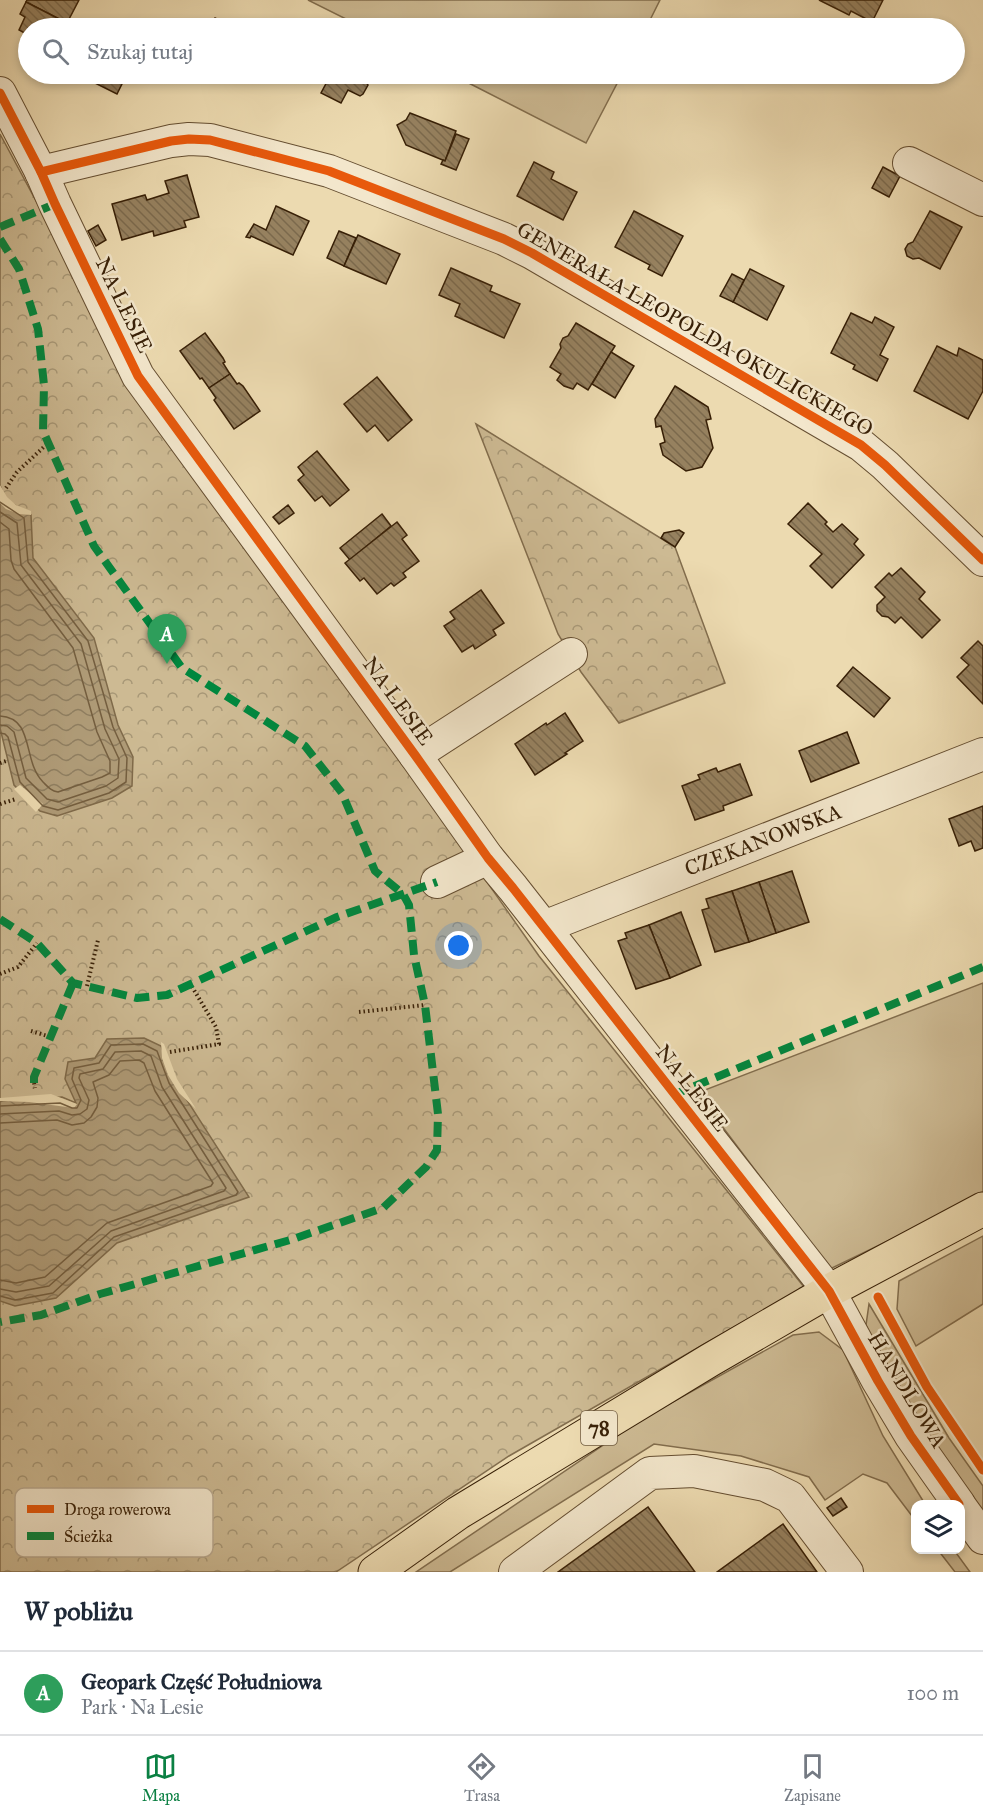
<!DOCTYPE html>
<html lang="pl">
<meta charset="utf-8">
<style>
:root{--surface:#fff;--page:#f2f2f3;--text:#1f2937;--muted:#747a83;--line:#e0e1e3;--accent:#0b8043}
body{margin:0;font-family:"IM FELL Great Primer",serif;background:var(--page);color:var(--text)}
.controls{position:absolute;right:18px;bottom:18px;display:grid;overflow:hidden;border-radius:12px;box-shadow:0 3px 9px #0003}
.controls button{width:54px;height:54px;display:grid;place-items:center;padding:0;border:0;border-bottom:2px solid var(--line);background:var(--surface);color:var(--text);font:30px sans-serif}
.you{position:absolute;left:459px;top:946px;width:21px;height:21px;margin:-15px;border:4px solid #fff;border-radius:50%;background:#1a73e8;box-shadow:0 0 0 9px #1a73e833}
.badge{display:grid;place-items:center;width:39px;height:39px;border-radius:50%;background:var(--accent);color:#fff;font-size:20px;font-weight:700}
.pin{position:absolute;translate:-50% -50px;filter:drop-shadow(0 2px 3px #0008)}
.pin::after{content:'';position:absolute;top:32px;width:21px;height:18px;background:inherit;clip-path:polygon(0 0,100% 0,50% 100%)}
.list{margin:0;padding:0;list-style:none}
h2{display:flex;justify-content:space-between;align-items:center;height:78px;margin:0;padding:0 24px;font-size:26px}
h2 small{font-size:20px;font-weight:400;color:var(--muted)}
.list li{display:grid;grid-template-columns:39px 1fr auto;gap:18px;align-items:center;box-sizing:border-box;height:84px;padding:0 24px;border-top:2px solid var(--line)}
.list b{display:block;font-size:22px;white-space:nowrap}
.list p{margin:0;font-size:20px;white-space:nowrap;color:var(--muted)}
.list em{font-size:20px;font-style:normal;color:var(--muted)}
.icon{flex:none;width:33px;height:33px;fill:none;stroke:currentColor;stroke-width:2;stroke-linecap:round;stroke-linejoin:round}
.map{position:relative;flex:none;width:983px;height:1572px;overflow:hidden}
.search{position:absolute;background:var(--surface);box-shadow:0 3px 9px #0003;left:18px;right:18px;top:18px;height:66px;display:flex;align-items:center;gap:15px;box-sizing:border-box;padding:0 21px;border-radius:33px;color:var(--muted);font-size:22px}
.sheet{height:162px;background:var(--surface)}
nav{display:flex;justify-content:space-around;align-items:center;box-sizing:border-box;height:84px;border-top:2px solid var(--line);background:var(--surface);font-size:16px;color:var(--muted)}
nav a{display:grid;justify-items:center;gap:3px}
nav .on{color:var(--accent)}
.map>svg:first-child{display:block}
</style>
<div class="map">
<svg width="983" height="1572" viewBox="0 0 983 1572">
<defs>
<pattern id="forest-crowns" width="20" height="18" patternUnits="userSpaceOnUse" patternTransform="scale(1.5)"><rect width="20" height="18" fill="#cdba93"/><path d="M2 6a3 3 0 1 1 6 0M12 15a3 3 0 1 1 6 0" fill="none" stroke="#a79776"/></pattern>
<pattern id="water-waves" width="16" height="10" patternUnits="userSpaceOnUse" patternTransform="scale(1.5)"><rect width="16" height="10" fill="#af9b77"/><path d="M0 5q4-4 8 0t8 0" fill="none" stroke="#8f7e60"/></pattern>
<pattern id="building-back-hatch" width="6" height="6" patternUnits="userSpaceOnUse" patternTransform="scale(1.5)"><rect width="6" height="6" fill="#96815f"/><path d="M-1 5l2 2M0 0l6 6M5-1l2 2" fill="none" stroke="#7b694c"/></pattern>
</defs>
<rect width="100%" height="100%" fill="#ecdab0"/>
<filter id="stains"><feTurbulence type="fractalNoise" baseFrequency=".00333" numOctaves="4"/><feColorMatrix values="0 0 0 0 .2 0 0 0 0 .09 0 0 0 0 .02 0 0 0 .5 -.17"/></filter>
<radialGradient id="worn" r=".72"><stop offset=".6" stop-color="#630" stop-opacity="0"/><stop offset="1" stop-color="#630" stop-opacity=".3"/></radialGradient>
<!-- grass -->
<g fill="#cdba93" stroke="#826d4d" stroke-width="1.5">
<path d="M308,0H660L646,28H364Z"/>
<path d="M451,74H622L586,143Z"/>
<path d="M983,983V1195L830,1269L697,1093Z"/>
<path d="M983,1236V1304L916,1346L897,1309L899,1281Z"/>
<path d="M869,1304L949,1438L983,1486V1516L933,1448L876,1352L866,1325Z"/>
<path d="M819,1332L843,1350L883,1436L925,1504H916L915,1520L887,1483L863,1474L825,1500L809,1477L741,1456L654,1444L450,1572H416L642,1419L793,1335Z"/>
<path d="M938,1550H954L970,1572H955Z"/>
</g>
<!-- forest -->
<g fill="url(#forest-crowns)" stroke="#826d4d" stroke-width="1.5">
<path d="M0,134L128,372L539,956L804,1287L509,1456L336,1572H0Z"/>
<path d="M476,424L675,547L725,683L619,723L581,672L558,634Z"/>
</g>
<!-- water -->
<g fill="url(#water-waves)" stroke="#7f6a4a" stroke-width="1.5">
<path d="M0,485L5,499L31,515L33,558L94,638L118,725L133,757L132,786L112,798L57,816L40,811L14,785L0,728Z"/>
<path d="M144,1038L161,1046L174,1080L249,1197L117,1243L56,1298L15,1306L0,1301V1101L62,1097L76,1103L65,1079L68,1062L95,1058L107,1039Z"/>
</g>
<!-- pier -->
<g fill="#ecdab0">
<path d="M0,485L7,497L16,505L31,511V515L19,514L6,509L0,503Z"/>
<path d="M20,785L43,804L36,812L14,789Z"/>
<path d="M161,1042L164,1044L177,1079L196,1109L179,1093L168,1075L162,1058Z"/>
<path d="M51,1094L77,1104L74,1108L29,1102L0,1101V1098Z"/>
</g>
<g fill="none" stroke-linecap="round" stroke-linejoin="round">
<!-- shore -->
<g stroke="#745e3f" stroke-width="1.5">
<path d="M0,502L24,518L28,562L88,641L113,727L127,758L126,782L109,793L58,810L43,806L20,782L8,737L5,734L0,733"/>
<path d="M0,512L17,523L21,565L81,644L105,729L119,759L118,778L106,786L58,802L47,799L26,778L14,732L7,726L0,725"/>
<path d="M0,522L9,529L11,560L14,569L73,648L97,732L110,761V773L102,777L58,792C51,791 48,787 43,782C22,761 35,718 0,716"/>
<path d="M0,1106L60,1103L72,1108H77L81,1100L72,1079L74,1068L99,1063L111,1045L143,1044L157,1051L169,1083L238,1192L236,1195L114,1237L53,1293L15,1300L0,1296"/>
<path d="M0,1114L59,1111L72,1115L80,1114L87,1109L89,1100L79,1078L80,1074L103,1069L115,1052L141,1051L151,1056L162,1087L226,1188L224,1191L111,1231L49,1286L16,1292L0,1289"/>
<path d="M0,1123L57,1120L72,1125L84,1123L91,1117L97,1107L98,1098L93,1082L109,1075L120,1061L139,1060L144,1063L155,1091L213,1183L211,1186L107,1223L45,1277L16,1283L0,1280"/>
</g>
</g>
<!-- building -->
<g fill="url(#building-back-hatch)" stroke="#382007" stroke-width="1.5">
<path d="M27,0H79L67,23L26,2Z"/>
<path d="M819,0H883L872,22L851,11L849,15Z"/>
<path d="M26,2L67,23L64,28H28V35L19,30L25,17L20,14Z"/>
<path d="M215,18L235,28H209Z"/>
<path d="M77,74H130L128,79L124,80L117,94Z"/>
<path d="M320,74H367L364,79L368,85L363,94L360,96L348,90L341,103L321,93L329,78Z"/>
<path d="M410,113L456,131L445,161L406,145L397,125L406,120Z"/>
<path d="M456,134L469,139L456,170L441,164L443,160L445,161Z"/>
<path d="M534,162L554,172L551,179L577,192L563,220L517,196Z"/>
<path d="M883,167L900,176L889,197L872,188Z"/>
<path d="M187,175L199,217L184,221L186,227L154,236L153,231L122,240L112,204L145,195L147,200L169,193L165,181Z"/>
<path d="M276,206L309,221L293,255L251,236L250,238L246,237L254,224L266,230Z"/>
<path d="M634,211L683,236L662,276L648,269L650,265L615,247Z"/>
<path d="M930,211L962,227L940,269L919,258L913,259L907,256L905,249L908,244L913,242Z"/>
<path d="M98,225L106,240L96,246L88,231Z"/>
<path d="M339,231L356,238L344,266L327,258Z"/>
<path d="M358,235L400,254L386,284L344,266Z"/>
<path d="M451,268L492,286L490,291L520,304L504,338L455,316L460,304L439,295Z"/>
<path d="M750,269L784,286L767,320L733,302Z"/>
<path d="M732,274L744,280L733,302L720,296Z"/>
<path d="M851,313L872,323L875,317L894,327L880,355L888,359L877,381L853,369L855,365L831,353Z"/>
<path d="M576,323L615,346L588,390L577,383L573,389L564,386L557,380L561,374L550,367L561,348L560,344L563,338L568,336Z"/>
<path d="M205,333L223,358L225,362L223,363L230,374L209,388L202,378L200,379L180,351Z"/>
<path d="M937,346L957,356L959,348L983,360V391L968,419L914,391Z"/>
<path d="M611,352L634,366L615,398L592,384Z"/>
<path d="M230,374L237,384L239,383L243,386L260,411L234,429L214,400L216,398L209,388Z"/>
<path d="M377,377L412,420L388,441L375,425L367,432L344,404Z"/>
<path d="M675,386L708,407L711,419L706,420L713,448L702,467L686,471L663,455L660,444L665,442L661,426L656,427L655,419Z"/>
<path d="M317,451L349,490L330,506L322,496L315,501L298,480L304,475L298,467Z"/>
<path d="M808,503L827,522L825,524L833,532L842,524L858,539L854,544L864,555L832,588L810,566L822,554L788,524Z"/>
<path d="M288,505L294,513L279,524L273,517Z"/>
<path d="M382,514L391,526L350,560L340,548Z"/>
<path d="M397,522L407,535L402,539L419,561L403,573L406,577L394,586L391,583L377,594L364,578L360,581L345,563Z"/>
<path d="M679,530L684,533L675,547L661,538L664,533Z"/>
<path d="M901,568L925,592L919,599L940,620L922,638L901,617L895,623L888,617L882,616L877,611V605L885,597L875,587L889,573L892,576Z"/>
<path d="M481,590L504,623L493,630L496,635L475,649L473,645L462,652L444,626L455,619L450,612Z"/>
<path d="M978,641L983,646V704L957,677L969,665L961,658Z"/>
<path d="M853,667L890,698L874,717L837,686Z"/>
<path d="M565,713L583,741L565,753L567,754L535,775L515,744L546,723L547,725Z"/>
<path d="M847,732L859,763L811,782L799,751Z"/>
<path d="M740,764L752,795L723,806L724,810L695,820L682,786L700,779L698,775L716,768L718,772Z"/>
<path d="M983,806V848L975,851L971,841L959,846L949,819Z"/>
<path d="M792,871L809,922L776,933L759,882Z"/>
<path d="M759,882L776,933L749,942L732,891Z"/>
<path d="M732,891L749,942L715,952L702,910L709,908L706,899Z"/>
<path d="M681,912L701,965L670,978L649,925Z"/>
<path d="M649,925L670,978L636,989L618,941L627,938L625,933Z"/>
<path d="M841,1498L847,1507L833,1516L827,1508Z"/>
<path d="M648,1507L695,1572H558Z"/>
<path d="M783,1524L817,1572H717Z"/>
</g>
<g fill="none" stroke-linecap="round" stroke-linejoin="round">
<defs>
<g id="minor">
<path d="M0,93L41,172L55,204L138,376L415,755L488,858L513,888L829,1291L878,1381L911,1436L959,1504"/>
<path d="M909,163L983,200"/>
<path d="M41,172L171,141L189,139L210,140L329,171L504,239L532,253L861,445L885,465L983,560"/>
<path d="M415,755L571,654"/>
<path d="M437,882L488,858"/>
<path d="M544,927L983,754"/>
<path d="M960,1506L983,1538"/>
<path d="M515,1572L650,1473L694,1471L765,1485L790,1497L847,1572"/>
</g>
<path id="major" d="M375,1572L458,1513L710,1360L829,1291L983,1209"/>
</defs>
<!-- minor casing -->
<use href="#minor" stroke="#654e31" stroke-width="34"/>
<!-- major casing -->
<use href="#major" stroke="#382007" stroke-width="35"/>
<!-- path -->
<g stroke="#382007" stroke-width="4" stroke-dasharray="1.5 3" stroke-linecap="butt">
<path d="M6,488L17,472L47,444"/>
<path d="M0,763L6,761"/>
<path d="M0,804L16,799"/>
<path d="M0,974L18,967L37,943"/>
<path d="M87,986L98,940"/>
<path d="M359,1012L425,1005"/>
<path d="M31,1031L51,1037"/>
<path d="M170,1052L219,1044L216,1027L191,985"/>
<path d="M34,1083L35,1088"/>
</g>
<!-- minor -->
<use href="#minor" stroke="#f3e7cc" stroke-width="32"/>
<!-- major -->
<use href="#major" stroke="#ecdab0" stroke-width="33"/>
<!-- quiet -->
<g stroke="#00873e" stroke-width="8" stroke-dasharray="15 8" stroke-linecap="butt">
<path d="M0,227L55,204"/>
<path d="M0,239L19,269L38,329L44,385L43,431L94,546L182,668L305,746L342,793L375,871L403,894L409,905L414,955L425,1005L438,1114L437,1150L426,1167L383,1208L290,1240L100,1294L41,1315L0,1322"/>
<path d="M0,919L37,943L73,983L137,998L167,995L337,917L437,882"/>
<path d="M34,1083V1077L73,983"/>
<path d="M673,1095L983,967"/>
</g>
<defs>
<g id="cycleway">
<path d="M0,93L41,172L55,204L138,376L415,755L488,858L513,888L829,1291L878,1381L911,1436L959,1504"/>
<path d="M41,172L171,141L189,139L210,140L329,171L504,239L532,253L861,445L885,465L983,560"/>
<path d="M878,1297L927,1387L983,1470"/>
</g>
</defs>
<!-- cycleway casing -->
<use href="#cycleway" stroke="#f3e7cc" stroke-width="13"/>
<!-- cycleway -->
<use href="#cycleway" stroke="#e8590c" stroke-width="9"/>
</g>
<g text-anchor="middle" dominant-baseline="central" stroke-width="5" stroke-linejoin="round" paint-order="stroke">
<!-- shield labels -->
<rect fill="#f3e7cc" stroke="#705c42" stroke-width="1.5" x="581" y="1411" width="36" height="34" rx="4.5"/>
<g font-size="20" font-weight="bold" fill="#382007">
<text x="599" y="1428">78</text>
</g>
<!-- street labels -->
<g font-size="21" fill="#382007" stroke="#f3e7cc">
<text transform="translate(124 305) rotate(64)">NA LESIE</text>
<text transform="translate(695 329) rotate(30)">GENERAŁA LEOPOLDA OKULICKIEGO</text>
<text transform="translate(398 701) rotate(54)">NA LESIE</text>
<text transform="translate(763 840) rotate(-21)">CZEKANOWSKA</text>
<text transform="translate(692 1088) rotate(52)">NA LESIE</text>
<text transform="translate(907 1390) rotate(59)">HANDLOWA</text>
</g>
</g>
<!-- legend -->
<rect x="15" y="1488" width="198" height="69" rx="9" fill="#f3e7cc" stroke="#bbab91" stroke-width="1.5"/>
<rect x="27" y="1505" width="27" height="8" fill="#e8590c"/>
<rect x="27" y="1532" width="27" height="8" fill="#00873e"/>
<g font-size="16" fill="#382007">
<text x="64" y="1515">Droga rowerowa</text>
<text x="64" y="1542">Ścieżka</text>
</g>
<rect width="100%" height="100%" filter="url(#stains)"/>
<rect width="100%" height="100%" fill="url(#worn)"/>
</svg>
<div class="controls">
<button><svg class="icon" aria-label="layers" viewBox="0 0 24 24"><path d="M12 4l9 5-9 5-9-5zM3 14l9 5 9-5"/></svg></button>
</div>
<div class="you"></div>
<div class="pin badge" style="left:167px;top:664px;background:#2e9e5b">A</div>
<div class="search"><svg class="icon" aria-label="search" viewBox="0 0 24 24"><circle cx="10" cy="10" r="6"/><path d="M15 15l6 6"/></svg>Szukaj tutaj</div>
</div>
<section class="sheet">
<h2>W pobliżu<small></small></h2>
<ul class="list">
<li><span class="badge" style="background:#2e9e5b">A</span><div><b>Geopark Część Południowa</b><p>Park · Na Lesie</p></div><em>100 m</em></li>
</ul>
</section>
<nav>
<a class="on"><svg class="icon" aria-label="map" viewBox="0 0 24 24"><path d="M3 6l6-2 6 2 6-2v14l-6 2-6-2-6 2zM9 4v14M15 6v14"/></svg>Mapa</a>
<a><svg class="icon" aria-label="directions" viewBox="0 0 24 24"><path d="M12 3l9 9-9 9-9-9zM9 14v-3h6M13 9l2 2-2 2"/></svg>Trasa</a>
<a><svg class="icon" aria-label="saved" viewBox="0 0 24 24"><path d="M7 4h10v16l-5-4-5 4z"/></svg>Zapisane</a>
</nav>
